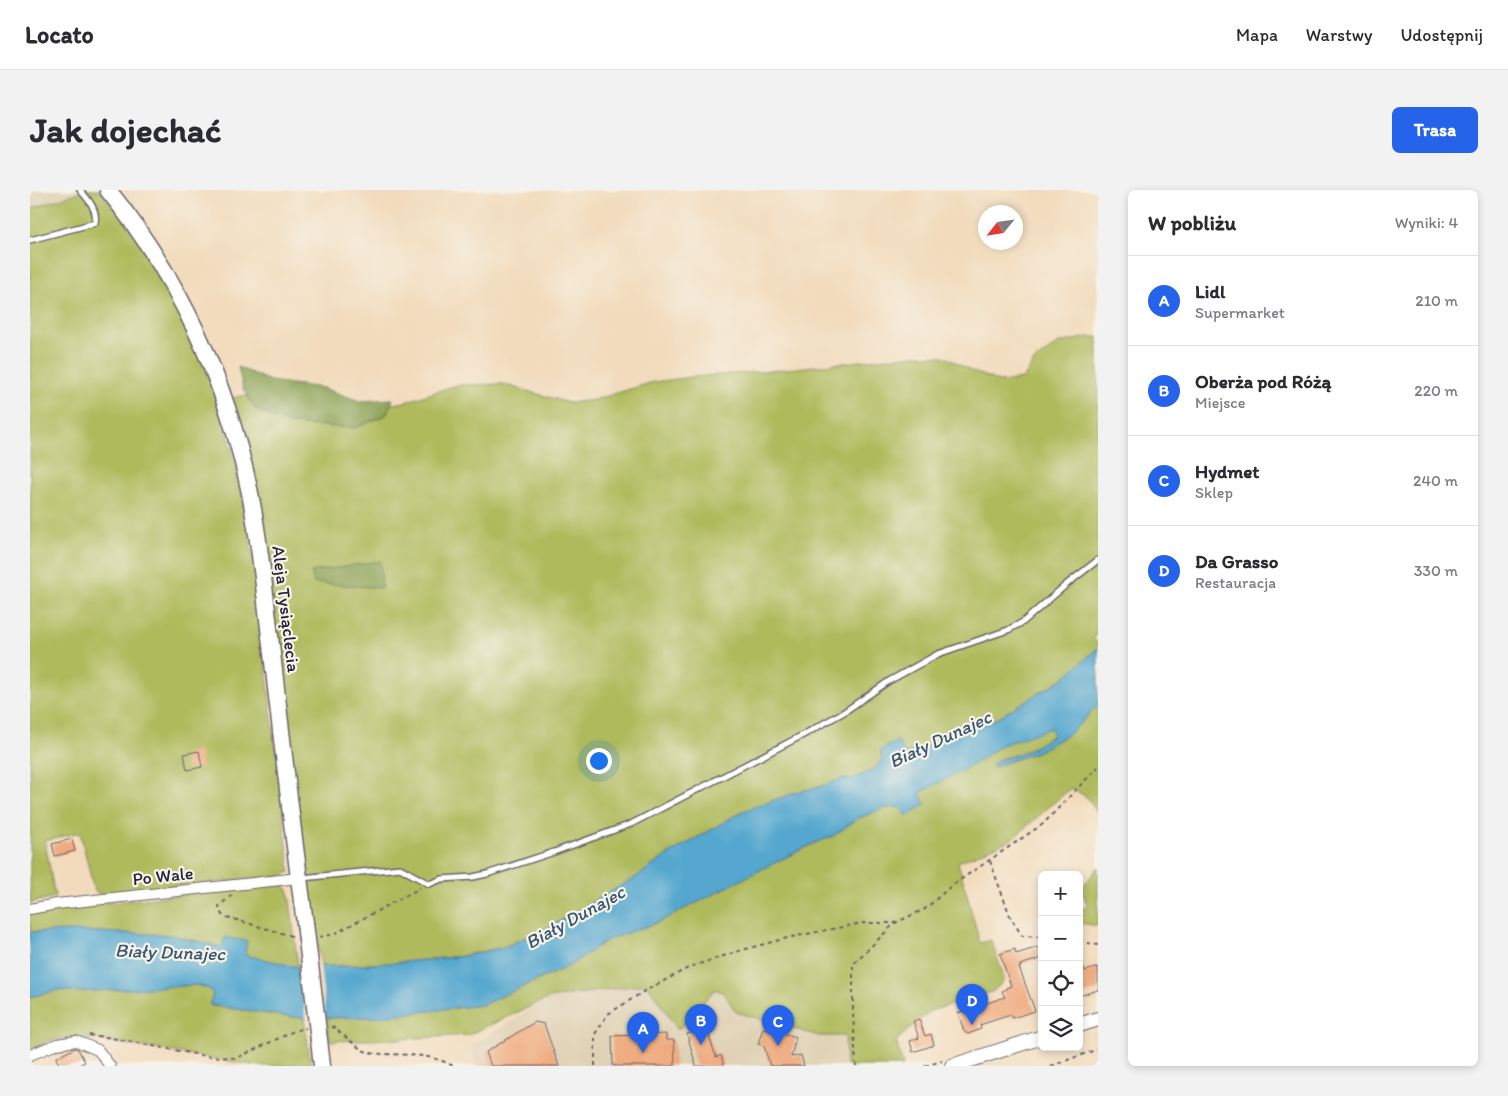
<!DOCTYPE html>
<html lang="pl">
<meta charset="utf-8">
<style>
:root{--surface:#fff;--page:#f2f2f3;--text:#2b2b33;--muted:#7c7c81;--line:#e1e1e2;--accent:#2563eb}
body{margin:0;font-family:Itim,sans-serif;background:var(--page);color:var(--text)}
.controls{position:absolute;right:15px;bottom:15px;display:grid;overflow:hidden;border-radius:8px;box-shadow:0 2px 8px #0003}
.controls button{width:45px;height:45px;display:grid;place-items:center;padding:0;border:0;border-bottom:1px solid var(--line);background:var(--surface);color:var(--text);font:25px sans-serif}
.compass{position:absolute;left:948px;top:15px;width:45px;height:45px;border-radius:50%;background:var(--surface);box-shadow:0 2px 8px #0003;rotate:240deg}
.you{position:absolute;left:568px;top:570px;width:18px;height:18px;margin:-12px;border:4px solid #fff;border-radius:50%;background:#1a73e8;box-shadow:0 0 0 8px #1a73e833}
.badge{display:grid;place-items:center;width:32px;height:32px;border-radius:50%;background:var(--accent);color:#fff;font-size:16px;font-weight:700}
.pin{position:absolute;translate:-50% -41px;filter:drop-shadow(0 1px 2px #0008)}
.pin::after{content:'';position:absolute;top:26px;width:18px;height:15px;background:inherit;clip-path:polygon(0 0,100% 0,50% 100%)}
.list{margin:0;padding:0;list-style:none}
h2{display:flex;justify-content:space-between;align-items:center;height:65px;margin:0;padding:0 20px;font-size:21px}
h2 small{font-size:16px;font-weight:400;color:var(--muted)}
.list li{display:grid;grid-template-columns:32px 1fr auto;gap:15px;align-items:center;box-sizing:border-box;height:90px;padding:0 20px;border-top:1px solid var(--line)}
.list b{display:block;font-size:19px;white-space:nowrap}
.list p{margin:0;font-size:16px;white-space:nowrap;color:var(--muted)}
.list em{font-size:16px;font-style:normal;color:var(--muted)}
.icon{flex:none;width:28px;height:28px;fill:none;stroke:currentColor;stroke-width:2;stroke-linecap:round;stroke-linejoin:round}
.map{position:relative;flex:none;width:1068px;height:876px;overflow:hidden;border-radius:8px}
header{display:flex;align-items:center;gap:30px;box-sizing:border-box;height:70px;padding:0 25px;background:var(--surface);border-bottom:1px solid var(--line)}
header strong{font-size:24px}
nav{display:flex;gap:28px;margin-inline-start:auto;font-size:18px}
.intro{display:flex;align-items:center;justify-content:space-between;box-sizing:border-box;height:120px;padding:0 30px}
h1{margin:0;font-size:35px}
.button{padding:12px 22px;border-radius:8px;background:var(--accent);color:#fff;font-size:18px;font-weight:700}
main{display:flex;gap:30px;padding:0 30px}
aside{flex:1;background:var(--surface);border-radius:8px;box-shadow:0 2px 8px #0003}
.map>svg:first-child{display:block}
</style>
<header>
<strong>Locato</strong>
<nav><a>Mapa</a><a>Warstwy</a><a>Udostępnij</a></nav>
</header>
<div class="intro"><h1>Jak dojechać</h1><a class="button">Trasa</a></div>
<main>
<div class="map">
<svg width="1068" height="876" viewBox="0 0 1068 876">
<rect width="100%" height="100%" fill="#f7f3e8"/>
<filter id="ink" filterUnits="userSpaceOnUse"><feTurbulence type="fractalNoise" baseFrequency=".02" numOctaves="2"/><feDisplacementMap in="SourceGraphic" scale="10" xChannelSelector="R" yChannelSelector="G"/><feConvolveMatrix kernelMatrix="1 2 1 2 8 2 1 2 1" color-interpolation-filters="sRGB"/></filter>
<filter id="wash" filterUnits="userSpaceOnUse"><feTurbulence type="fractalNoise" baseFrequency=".0096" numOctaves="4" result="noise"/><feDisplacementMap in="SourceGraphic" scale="20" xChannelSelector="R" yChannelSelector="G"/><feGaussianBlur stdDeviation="1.12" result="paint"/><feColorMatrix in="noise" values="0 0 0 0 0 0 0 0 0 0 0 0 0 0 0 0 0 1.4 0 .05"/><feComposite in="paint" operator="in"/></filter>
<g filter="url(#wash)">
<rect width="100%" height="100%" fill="#f2dbbc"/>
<!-- built -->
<g fill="#e0d2b5">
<path d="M0,0H51L48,3L0,19Z"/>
<path d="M617,794L685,799L694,803L706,822L789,846H815L816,876H446L441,856L519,808Z"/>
</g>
<!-- green -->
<g fill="#afba5c" stroke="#686e4c">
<path d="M51,0H69L93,28L130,85L163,150L190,215L208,282L224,373L260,682L251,686L69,704L64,700L50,642L15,651L25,707L0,713V19L47,3Z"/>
<path d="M1059,147H1068V444L1063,448L1068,454V458L1031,490L958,533L874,564L867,551L844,579L823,589H812L786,598L770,601L713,621L637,665L606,687L521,736L473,757L431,766L373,772L313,776H291L258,544L201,209L209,206H229L310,222L375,212L426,195L473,194L539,213L564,210L623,192L662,187L739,181L885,165L914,166L941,181L970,192L993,189L1005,170L1029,153Z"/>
<path d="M1068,515V624L1058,608L1041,598L981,650L928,672L950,753L961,750L975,790L962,802L900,821L866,851L873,876H816L815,846H789L706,822L694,803L685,799L648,840L617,794L519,808L438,845L372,849L300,851L296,828L345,827L452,815L539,776L577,750L631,731L742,674L787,652L803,646L827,629L854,618L871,617L877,625L895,615L890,603L944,574L972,555L1021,537L1023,545C1006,557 989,565 968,569L964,577L1009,561L1042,542Z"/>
<path d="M1068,677V736L1049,733V721L1058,716L1051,699Z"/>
<path d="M245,695L255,696L259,702L268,777L214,765L195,747L192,757L140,745L46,741L0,742V722L11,720Z"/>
<path d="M167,795L180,799L183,804L181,816L254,826L274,828L281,876H229L64,849L37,848L19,851L0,860V807L28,800L49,802Z"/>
</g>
<!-- forest -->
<g fill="#8ba254" stroke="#566248">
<path d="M208,177L240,191L293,198L330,211L363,209L356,225L325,238L258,234L226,220L213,199Z"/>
<path d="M350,371L352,398L284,393L281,382Z"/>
</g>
<!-- water -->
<path fill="#54a7cf" stroke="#3b6485" d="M1068,458V515L1042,542L1009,561L963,577L962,574C972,567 984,567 995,562C1005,557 1014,551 1023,546L1021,538L972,555L944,574L890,603L895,615L877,626L870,617L854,618L827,629L803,646L787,652L742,674L631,731L577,750L539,776L452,815L345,827L274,828L254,826L180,815L183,804L179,799L167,795L49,802L28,800L0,807V742L46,741L140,745L192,757L195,747L217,751L215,765L268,777L313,776L373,772L435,766L475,757L521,736L606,687L641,663L713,621L770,601L786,598L812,589H823L844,579L852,569L850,560L868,551L875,564L958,533L1031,490Z"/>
<!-- pier -->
<path fill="#f2dbbc" d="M290,773L296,830L276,831L269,775Z"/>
<g id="blocks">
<!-- building -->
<g fill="#efac81">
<path d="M169,561L172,577L157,580L154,564Z"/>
<path d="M42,649L45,661L25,666L22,654Z"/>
<path d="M1012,756V768L990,775L991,777H989L1005,821L982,828L981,825L968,829L950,835L951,839L938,844L934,841L928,823L975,807L972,801L976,799V798L981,796L970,764L985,759L986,764Z"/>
<path d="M1049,767L1055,781L1068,777V800L1049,806Z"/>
<path d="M889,829L895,846L901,844L904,855L883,862L880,851L889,848L883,831Z"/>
<path d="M505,832L514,834L529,876H461L456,862Z"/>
<path d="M733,838L766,847L761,867L771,865L774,876H740L734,856L728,854Z"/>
<path d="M677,840L686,867L691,865L694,876H666L657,844L664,842V844Z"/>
<path d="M636,844V850H644L645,876H583L582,846Z"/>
<path d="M45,858L48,859L55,872L47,876H30L26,868Z"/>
</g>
</g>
</g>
<g filter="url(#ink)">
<use href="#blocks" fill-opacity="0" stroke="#6b6368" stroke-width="1"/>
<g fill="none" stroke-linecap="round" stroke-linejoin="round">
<defs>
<g id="lane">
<path d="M0,50L65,33C68,20 58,9 50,0"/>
<path d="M272,688L370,678L399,694L412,689L443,687L457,684L524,662L601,634L773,545L814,522L859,491L908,464L978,440L993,432L1037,394L1068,370"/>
</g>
<g id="street">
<path d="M0,719L27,714L269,688"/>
<path d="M0,865L27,854L46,851L68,860L80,876"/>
</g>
<g id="secondary">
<path d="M1049,835L1068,829"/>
<path d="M922,876L1012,847"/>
</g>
<g id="primary">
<path d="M78,0C149,88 197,192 220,303C231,358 236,415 243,472C253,559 263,646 275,733"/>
<path d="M289,850L292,876"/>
</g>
</defs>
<!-- lane casing -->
<use href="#lane" stroke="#6b6368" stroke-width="8"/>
<!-- street casing -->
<use href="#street" stroke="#6b6368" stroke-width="12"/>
<!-- secondary casing -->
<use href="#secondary" stroke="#6b6368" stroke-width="16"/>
<!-- primary casing -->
<use href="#primary" stroke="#6b6368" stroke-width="19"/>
<!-- path -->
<g stroke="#6b6368" stroke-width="2" stroke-dasharray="4 4" stroke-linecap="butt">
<path d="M960,671L980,726L992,746L1012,747"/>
<path d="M202,705L189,716L190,722L193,726L265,747"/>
<path d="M289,747L304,744L390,698"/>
<path d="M1049,751L1068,755"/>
<path d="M301,837H303L332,860L340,863C368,866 397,861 423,876"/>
<path d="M59,845L82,848L175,866L207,868L264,841L276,838"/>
<path d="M565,876V844L578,824L613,802L660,777L712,760L761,747L833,733H865"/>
<path d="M826,876L823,823V774L865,733L895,719L921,696L1013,634L1068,577"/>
<path d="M895,876L912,871"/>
<path d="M1021,876L1068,859"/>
</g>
<!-- lane -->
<use href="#lane" stroke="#fff" stroke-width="5"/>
<!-- street -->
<use href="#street" stroke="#fff" stroke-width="10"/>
<!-- secondary -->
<use href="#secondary" stroke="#fff" stroke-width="14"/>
<!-- primary -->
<use href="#primary" stroke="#fff" stroke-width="16"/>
<defs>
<path id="primary-bridge" d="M275,733L289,850"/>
</defs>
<!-- primary-bridge casing -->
<use href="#primary-bridge" stroke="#6b6368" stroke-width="19" stroke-linecap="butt"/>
<!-- primary-bridge -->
<use href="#primary-bridge" stroke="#fff" stroke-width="16"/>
</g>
</g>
<g text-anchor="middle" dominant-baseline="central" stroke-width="4.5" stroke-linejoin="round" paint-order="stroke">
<!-- street labels -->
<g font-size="18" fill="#22223b" stroke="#f7f3e8">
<text transform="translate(256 419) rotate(83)">Aleja Tysiąclecia</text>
<text transform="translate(133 686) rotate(-6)">Po Wale</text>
</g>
<!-- water labels -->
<g font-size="19" font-style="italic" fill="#365776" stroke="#f7f3e8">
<text transform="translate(910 549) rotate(-25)">Biały Dunajec</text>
<text transform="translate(545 727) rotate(-29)">Biały Dunajec</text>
<text transform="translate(140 762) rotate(2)">Biały Dunajec</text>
</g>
</g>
</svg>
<div class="controls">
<button>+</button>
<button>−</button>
<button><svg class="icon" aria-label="locate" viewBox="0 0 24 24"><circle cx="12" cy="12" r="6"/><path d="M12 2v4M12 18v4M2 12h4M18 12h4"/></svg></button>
<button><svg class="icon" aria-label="layers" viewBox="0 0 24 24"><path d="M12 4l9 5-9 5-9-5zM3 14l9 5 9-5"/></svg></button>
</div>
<svg class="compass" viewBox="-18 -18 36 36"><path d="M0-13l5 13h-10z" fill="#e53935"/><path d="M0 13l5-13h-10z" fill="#7c7c81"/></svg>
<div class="you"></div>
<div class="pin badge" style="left:613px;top:863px">A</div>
<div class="pin badge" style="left:671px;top:855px">B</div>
<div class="pin badge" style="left:748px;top:856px">C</div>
<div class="pin badge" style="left:942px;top:835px">D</div>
</div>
<aside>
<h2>W pobliżu<small>Wyniki: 4</small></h2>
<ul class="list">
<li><span class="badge">A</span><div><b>Lidl</b><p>Supermarket</p></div><em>210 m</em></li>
<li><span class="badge">B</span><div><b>Oberża pod Różą</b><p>Miejsce</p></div><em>220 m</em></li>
<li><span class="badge">C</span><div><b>Hydmet</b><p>Sklep</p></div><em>240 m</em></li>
<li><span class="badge">D</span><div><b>Da Grasso</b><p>Restauracja</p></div><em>330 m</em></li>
</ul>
</aside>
</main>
